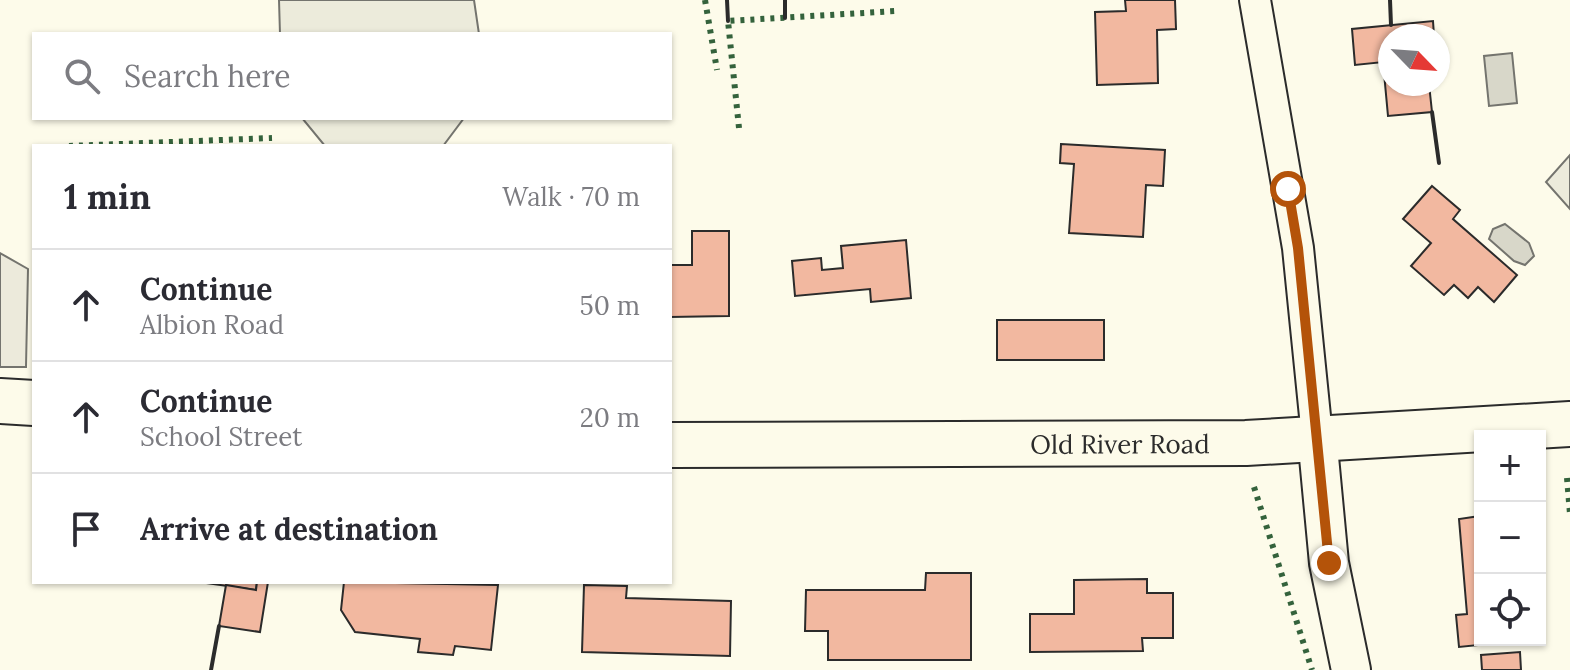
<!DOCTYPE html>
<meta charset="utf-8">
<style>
:root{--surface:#fff;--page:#f2f2f3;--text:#2b2b33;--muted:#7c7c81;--line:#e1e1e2}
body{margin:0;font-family:Lora,serif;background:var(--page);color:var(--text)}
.controls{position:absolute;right:24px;bottom:24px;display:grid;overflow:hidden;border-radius:0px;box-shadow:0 2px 6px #0004}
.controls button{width:72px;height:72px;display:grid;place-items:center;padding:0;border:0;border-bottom:2px solid var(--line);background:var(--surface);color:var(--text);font:40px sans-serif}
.compass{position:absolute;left:1378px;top:24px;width:72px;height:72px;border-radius:50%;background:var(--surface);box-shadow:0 2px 6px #0004;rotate:115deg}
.stop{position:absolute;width:24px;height:24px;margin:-18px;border:6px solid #b45309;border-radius:50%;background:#fff}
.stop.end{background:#b45309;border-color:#fff;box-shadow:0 2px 8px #0008}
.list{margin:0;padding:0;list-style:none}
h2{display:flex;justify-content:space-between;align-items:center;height:104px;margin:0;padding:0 32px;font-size:34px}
h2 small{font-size:26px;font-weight:400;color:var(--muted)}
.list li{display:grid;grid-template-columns:52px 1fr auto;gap:24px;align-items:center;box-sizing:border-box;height:112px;padding:0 32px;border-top:2px solid var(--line)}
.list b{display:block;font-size:30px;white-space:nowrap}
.list p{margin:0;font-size:26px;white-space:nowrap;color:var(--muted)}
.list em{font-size:26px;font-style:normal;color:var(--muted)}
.icon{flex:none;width:44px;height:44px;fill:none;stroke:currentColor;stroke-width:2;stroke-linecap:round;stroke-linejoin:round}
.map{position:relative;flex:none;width:1570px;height:670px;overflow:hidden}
.search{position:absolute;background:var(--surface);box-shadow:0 2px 6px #0004;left:32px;top:32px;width:640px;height:88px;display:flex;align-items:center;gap:20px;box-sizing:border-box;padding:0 28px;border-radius:0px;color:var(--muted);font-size:30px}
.panel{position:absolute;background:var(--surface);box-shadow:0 2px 6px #0004;left:32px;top:144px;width:640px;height:440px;border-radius:0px}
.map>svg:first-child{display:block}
</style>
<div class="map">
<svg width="1570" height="670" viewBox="0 0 1570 670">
<rect width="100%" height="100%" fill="#fdfbea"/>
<!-- green -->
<g fill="#ecebdb" stroke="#74746e" stroke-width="2">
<path d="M279,0H474L479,34H280Z"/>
<path d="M302,118H464L443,146H325Z"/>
<path d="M1570,155V209L1546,182Z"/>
</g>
<!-- parking -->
<path fill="#eceadb" stroke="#74746e" stroke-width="2" d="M0,253L28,269L26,367H0Z"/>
<!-- water -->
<g fill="#d8d7c9" stroke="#74746e" stroke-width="2">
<path d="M1512,53L1517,103L1489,106L1484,56Z"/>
<path d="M1505,224L1529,243L1534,256L1525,265L1514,261L1489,239L1493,229Z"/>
</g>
<!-- building -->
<g fill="#f2b8a0" stroke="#2b2b2b" stroke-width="2">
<path d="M1125,0H1175L1176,29L1157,30L1158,83L1097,85L1095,12L1126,11Z"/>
<path d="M1433,21L1434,36H1390V84H1429L1432,112L1388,116L1383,62L1355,65L1352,29Z"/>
<path d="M1061,144L1165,150L1163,186L1146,185L1143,237L1069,233L1074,164L1060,163Z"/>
<path d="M1432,186L1460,210L1453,219L1517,275L1494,302L1478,287L1468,298L1454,285L1444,295L1411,266L1431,243L1403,219Z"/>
<path d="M692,231H729V316L670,317V265H692Z"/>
<path d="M906,240L911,298L871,302L870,289L795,296L792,261L821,258L822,270L843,268L841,246Z"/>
<rect x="997" y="320" width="107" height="40"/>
<path d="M1480,516V640H1529L1459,647L1456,615L1467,614L1459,519Z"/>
<path d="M926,573H971V660H828V631H805L806,590H925Z"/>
<path d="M1147,579V593H1173V638H1142L1143,651L1030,652V614H1074V580Z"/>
<path d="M199,582H257L256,590Z"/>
<path d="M257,582H268L260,632L219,626L226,585L256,590Z"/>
<path d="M344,582L498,585L491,650L455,646L453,655L418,652L420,639L355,632L341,610Z"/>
<path d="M584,585L627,586L626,598L731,601L730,656L582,652Z"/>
<path d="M1520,652L1521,670H1482L1481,655Z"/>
</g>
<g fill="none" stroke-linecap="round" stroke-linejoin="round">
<defs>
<path id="minor" d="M1255,0L1298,248L1317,436"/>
<path id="tertiary" d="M1317,436L1329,563L1351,670"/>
<g id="secondary">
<path d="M0,401L34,403"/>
<path id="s1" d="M670,445L1246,443L1570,424"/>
</g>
</defs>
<!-- minor casing -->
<use href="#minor" stroke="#2b2b2b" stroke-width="34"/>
<!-- tertiary casing -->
<use href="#tertiary" stroke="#2b2b2b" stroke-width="42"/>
<!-- secondary casing -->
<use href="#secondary" stroke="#2b2b2b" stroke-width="48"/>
<!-- minor -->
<use href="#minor" stroke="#fdfbea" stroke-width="30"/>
<!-- tertiary -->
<use href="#tertiary" stroke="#fdfbea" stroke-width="38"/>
<!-- secondary -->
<use href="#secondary" stroke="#fdfbea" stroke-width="44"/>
<!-- hedge -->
<g stroke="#34623c" stroke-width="6" stroke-dasharray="4 6" stroke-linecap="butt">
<path d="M705,0L717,70"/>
<path d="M739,128L728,21L896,11"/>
<path d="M69,146L272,138"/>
<path d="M1567,478L1570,514"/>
<path d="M1254,487L1312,670"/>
</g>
<!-- wall -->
<g stroke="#2b2b2b" stroke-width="4">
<path d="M727,0L728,21"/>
<path d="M785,0V18"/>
<path d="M1390,0L1391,25"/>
<path d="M1432,112L1439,163"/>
<path d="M211,670L219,626"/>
</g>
</g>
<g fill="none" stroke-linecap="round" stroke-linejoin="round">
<!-- route -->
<path stroke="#b45309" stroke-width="10" d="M1288,189L1298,248L1329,563"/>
</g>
<g text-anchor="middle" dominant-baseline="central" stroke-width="6" stroke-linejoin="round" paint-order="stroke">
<!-- street labels -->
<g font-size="26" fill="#2b2b2b" stroke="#fdfbea">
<text stroke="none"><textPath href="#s1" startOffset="450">Old River Road</textPath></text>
</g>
</g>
</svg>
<div class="controls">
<button>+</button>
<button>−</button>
<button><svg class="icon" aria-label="locate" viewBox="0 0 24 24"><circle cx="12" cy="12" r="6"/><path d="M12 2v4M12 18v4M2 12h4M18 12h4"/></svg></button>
</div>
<svg class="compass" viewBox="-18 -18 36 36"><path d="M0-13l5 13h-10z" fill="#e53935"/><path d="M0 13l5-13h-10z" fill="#7c7c81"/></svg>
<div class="stop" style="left:1288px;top:189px"></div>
<div class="stop end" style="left:1329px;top:563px"></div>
<div class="search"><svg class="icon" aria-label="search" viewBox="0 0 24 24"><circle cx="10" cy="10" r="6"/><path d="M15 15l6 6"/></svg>Search here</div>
<section class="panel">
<h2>1 min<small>Walk · 70 m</small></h2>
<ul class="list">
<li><svg class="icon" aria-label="ahead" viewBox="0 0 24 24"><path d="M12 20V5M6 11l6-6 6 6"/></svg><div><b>Continue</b><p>Albion Road</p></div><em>50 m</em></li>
<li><svg class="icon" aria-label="ahead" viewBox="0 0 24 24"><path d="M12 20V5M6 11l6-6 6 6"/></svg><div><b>Continue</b><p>School Street</p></div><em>20 m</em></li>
<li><svg class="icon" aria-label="arrive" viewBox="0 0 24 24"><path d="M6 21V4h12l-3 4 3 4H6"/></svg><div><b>Arrive at destination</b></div></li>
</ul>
</section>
</div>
